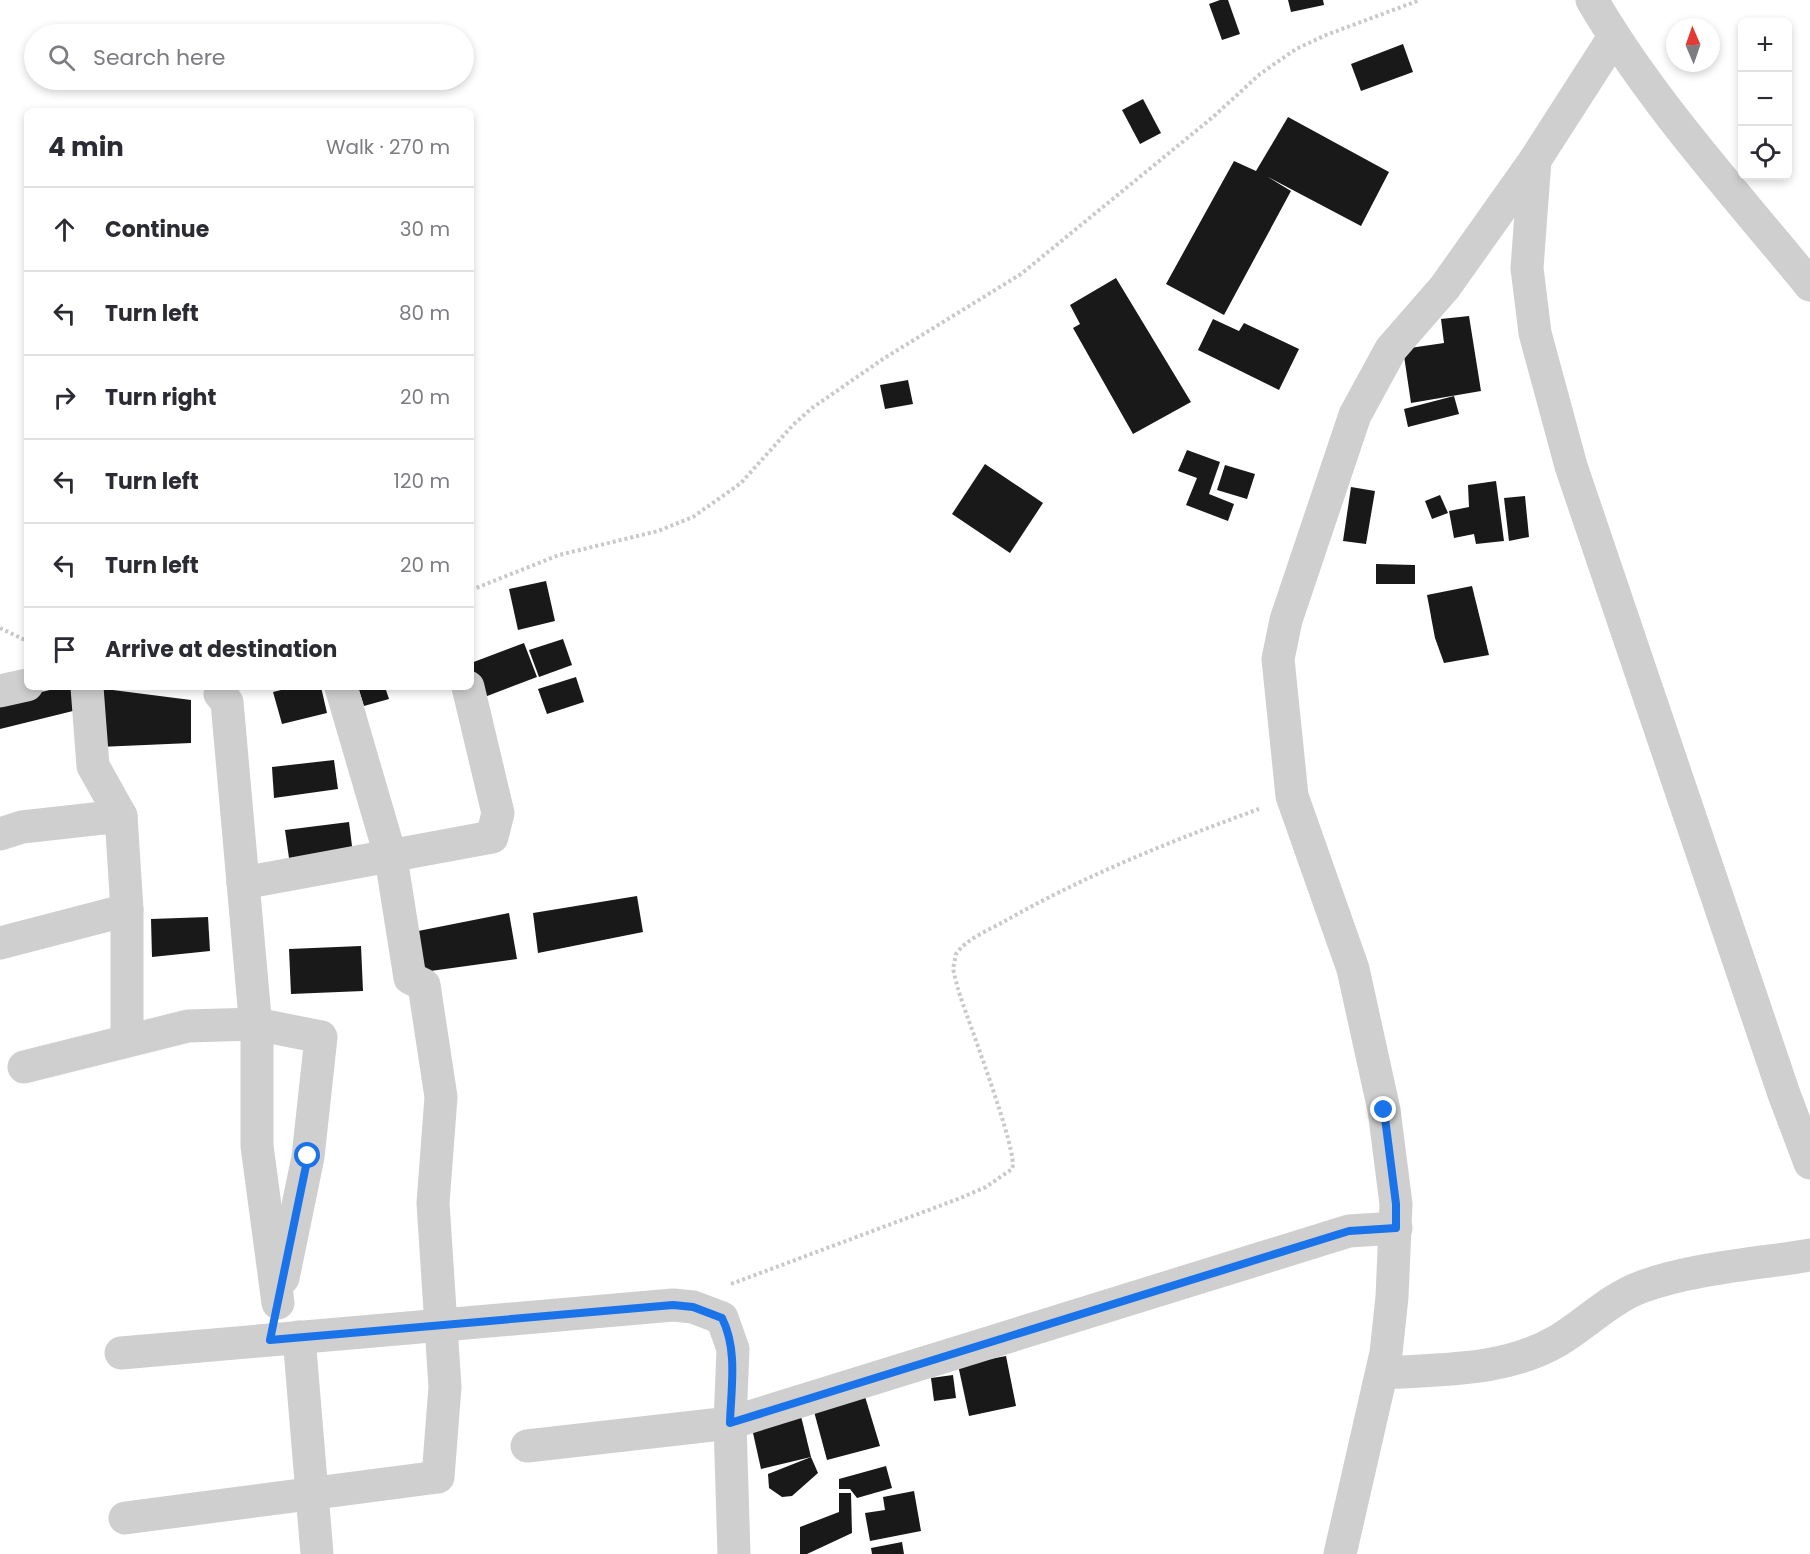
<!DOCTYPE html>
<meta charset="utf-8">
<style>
:root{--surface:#fff;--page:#f7f7f7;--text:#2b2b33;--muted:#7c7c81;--line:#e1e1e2}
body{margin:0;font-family:Poppins,sans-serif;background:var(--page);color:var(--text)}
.controls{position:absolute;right:18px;top:18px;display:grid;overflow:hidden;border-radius:9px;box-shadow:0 3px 9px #0003}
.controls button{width:54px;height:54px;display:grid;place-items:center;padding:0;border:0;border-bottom:2px solid var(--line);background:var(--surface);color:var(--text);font:30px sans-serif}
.compass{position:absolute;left:1666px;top:18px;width:54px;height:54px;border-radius:50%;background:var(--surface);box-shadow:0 3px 9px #0003;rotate:358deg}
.stop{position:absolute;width:18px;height:18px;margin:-14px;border:4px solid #1a73e8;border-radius:50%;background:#fff}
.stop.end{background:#1a73e8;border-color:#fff;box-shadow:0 2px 6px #0008}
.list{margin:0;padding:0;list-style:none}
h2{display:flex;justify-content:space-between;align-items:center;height:78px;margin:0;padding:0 24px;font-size:26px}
h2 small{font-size:20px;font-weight:400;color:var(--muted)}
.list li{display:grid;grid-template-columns:39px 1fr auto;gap:18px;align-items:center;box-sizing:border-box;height:84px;padding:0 24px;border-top:2px solid var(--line)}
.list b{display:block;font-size:22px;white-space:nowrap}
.list em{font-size:20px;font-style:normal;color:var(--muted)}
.icon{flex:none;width:33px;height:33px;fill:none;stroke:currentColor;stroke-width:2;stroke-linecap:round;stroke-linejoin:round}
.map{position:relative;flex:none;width:1810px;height:1554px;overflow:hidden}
.search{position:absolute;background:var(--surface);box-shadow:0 3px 9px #0003;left:24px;top:24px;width:450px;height:66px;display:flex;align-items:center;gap:15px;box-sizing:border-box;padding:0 21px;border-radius:33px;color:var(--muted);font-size:22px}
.panel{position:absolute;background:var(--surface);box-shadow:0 3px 9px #0003;left:24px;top:108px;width:450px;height:582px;border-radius:9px}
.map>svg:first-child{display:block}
</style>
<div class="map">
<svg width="1810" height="1554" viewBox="0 0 1810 1554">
<rect width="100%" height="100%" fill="#fff"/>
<!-- building -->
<g fill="#191919">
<path d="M1220,0H1228L1240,34L1222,40L1209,4Z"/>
<path d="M1288,0H1323L1324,5L1291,12Z"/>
<path d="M1403,44L1413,72L1361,91L1351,64Z"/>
<path d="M1143,99L1161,133L1140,144L1122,110Z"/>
<path d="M1288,117L1389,172L1361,226L1268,177L1291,191L1224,315L1166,284L1234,161L1256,171Z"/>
<path d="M1116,278L1191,402L1133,434L1073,328L1080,324L1070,305Z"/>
<path d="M1469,316L1481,391L1411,403L1403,349L1444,343L1441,319Z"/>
<path d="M1213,319L1239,331L1244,323L1299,349L1279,390L1198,350Z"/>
<path d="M908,380L913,404L885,409L880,385Z"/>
<path d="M1454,396L1459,414L1408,427L1404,409Z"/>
<path d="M1187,450L1220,462L1209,494L1234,504L1228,521L1186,505L1197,478L1178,471Z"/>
<path d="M985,464L1043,503L1010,553L952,514Z"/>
<path d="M1225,465L1255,474L1247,499L1217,490Z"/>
<path d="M1496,481L1504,541L1476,544L1474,534L1454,538L1449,511L1469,507L1468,485Z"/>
<path d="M1351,487L1375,491L1366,544L1343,541Z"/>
<path d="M1440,495L1448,513L1432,519L1425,501Z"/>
<path d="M1525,496L1529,537L1509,541L1504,498Z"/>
<path d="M1376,564L1415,565V584H1376Z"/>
<path d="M546,581L555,621L518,630L509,589Z"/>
<path d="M1472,586L1489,655L1444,663L1435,638L1427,595Z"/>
<path d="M563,639L572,665L539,677L529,650Z"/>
<path d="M524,643L537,677L482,698L471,663Z"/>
<path d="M576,677L584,702L547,714L538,689Z"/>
<path d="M62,687H71L77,710L0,729V702Z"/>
<path d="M293,687H321L327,713L282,724L273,692Z"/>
<path d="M358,687H385L389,699L364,706Z"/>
<path d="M97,688L191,700V743L99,747Z"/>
<path d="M334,760L338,789L274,798L272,767Z"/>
<path d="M349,822L353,854L290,865L285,830Z"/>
<path d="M637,896L643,932L538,953L533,913Z"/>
<path d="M509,913L517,959L416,973L408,933Z"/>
<path d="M208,917L210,951L152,957L151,919Z"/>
<path d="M361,946L363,991L291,994L289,949Z"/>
<path d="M1006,1356L1016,1406L969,1416L958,1365Z"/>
<path d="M953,1375L956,1398L934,1401L931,1378Z"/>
<path d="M863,1390L880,1446L827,1460L812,1404Z"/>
<path d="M800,1412L811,1457L761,1469L751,1424Z"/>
<path d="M811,1457L818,1473L792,1496L782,1497L769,1488L768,1474Z"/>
<path d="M886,1466L892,1488L857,1498L850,1489H839V1479Z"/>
<path d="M914,1491L921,1531L870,1541L865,1513L885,1510L883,1497Z"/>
<path d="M839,1493H851L852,1533L807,1554H800V1527L839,1512Z"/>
<path d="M902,1542L904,1554H872L871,1548Z"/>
</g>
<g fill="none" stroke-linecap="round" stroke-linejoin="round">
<!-- path -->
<g stroke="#c9c9c9" stroke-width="4" stroke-dasharray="3 3" stroke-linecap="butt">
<path d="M471,590L559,555L658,531L693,517L741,483L793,425L812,408L883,359L1021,274L1213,117L1260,74L1296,49L1326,35L1420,0"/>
<path d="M0,628L27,641"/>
<path d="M731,1284L958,1199L986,1187L1012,1169C1020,1155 966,1016 958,989L953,969L956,954C966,939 989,930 1005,921C1086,875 1171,841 1259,809"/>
</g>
<!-- minor -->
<g stroke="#cfcfcf" stroke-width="33">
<path d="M1592,0C1652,103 1735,193 1810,285"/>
<path d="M1614,37L1535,160L1527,268L1535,333L1571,466L1784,1094L1810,1163"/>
<path d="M87,687L93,766L121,816L127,910V1040"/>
<path d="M0,691L27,685"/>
<path d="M220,694L227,702L257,1040V1146L278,1303"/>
<path d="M0,834L22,827L121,816"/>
<path d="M243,883L492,837L498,813L468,687"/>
<path d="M0,943L127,910"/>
<path d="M24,1067L188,1026L256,1024L321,1037L308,1157L283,1278"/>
<path d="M299,1337L317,1554"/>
<path d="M121,1353L673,1305L693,1307L722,1318L733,1349L730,1423L734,1554"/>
<path d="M1382,1373C1443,1369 1505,1372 1559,1340C1588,1322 1612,1297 1644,1286C1694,1268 1757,1264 1810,1255"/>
<path d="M527,1446L730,1423L1349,1231L1396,1228"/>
<path d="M125,1518L438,1477L445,1387L433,1203L441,1097L424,985L410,978L391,858L341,687"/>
<path d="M1340,1554L1386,1353L1392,1297L1396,1204L1384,1110L1353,969L1292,796L1278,659L1286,620L1355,415L1391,349L1445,287L1535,160"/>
</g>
</g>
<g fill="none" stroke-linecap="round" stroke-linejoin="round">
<!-- route -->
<path stroke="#1a73e8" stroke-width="8" d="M308,1156L270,1340L673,1305L693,1307L722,1318C738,1350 731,1388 730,1423L1349,1231L1396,1228V1204L1384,1110"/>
</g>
</svg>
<div class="controls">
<button>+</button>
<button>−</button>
<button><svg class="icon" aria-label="locate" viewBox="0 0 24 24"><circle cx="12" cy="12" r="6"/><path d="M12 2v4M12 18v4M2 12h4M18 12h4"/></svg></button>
</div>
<svg class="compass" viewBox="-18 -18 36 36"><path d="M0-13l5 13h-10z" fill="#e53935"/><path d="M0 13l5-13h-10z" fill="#7c7c81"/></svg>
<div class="stop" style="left:308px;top:1156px"></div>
<div class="stop end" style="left:1384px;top:1110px"></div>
<div class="search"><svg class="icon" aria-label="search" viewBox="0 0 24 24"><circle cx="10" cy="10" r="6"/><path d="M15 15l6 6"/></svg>Search here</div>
<section class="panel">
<h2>4 min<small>Walk · 270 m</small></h2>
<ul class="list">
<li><svg class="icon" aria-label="ahead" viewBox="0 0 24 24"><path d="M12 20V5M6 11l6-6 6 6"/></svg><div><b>Continue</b></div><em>30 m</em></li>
<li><svg class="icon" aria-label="left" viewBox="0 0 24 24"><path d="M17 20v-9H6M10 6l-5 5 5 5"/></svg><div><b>Turn left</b></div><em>80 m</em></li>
<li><svg class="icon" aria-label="right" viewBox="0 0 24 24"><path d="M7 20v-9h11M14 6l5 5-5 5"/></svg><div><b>Turn right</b></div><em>20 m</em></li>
<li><svg class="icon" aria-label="left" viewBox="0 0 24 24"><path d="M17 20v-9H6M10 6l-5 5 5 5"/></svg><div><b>Turn left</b></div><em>120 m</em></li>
<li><svg class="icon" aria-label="left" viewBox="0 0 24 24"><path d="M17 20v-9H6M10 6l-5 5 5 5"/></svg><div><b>Turn left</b></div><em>20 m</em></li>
<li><svg class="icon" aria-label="arrive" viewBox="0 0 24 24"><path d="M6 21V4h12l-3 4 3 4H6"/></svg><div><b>Arrive at destination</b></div></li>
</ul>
</section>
</div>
